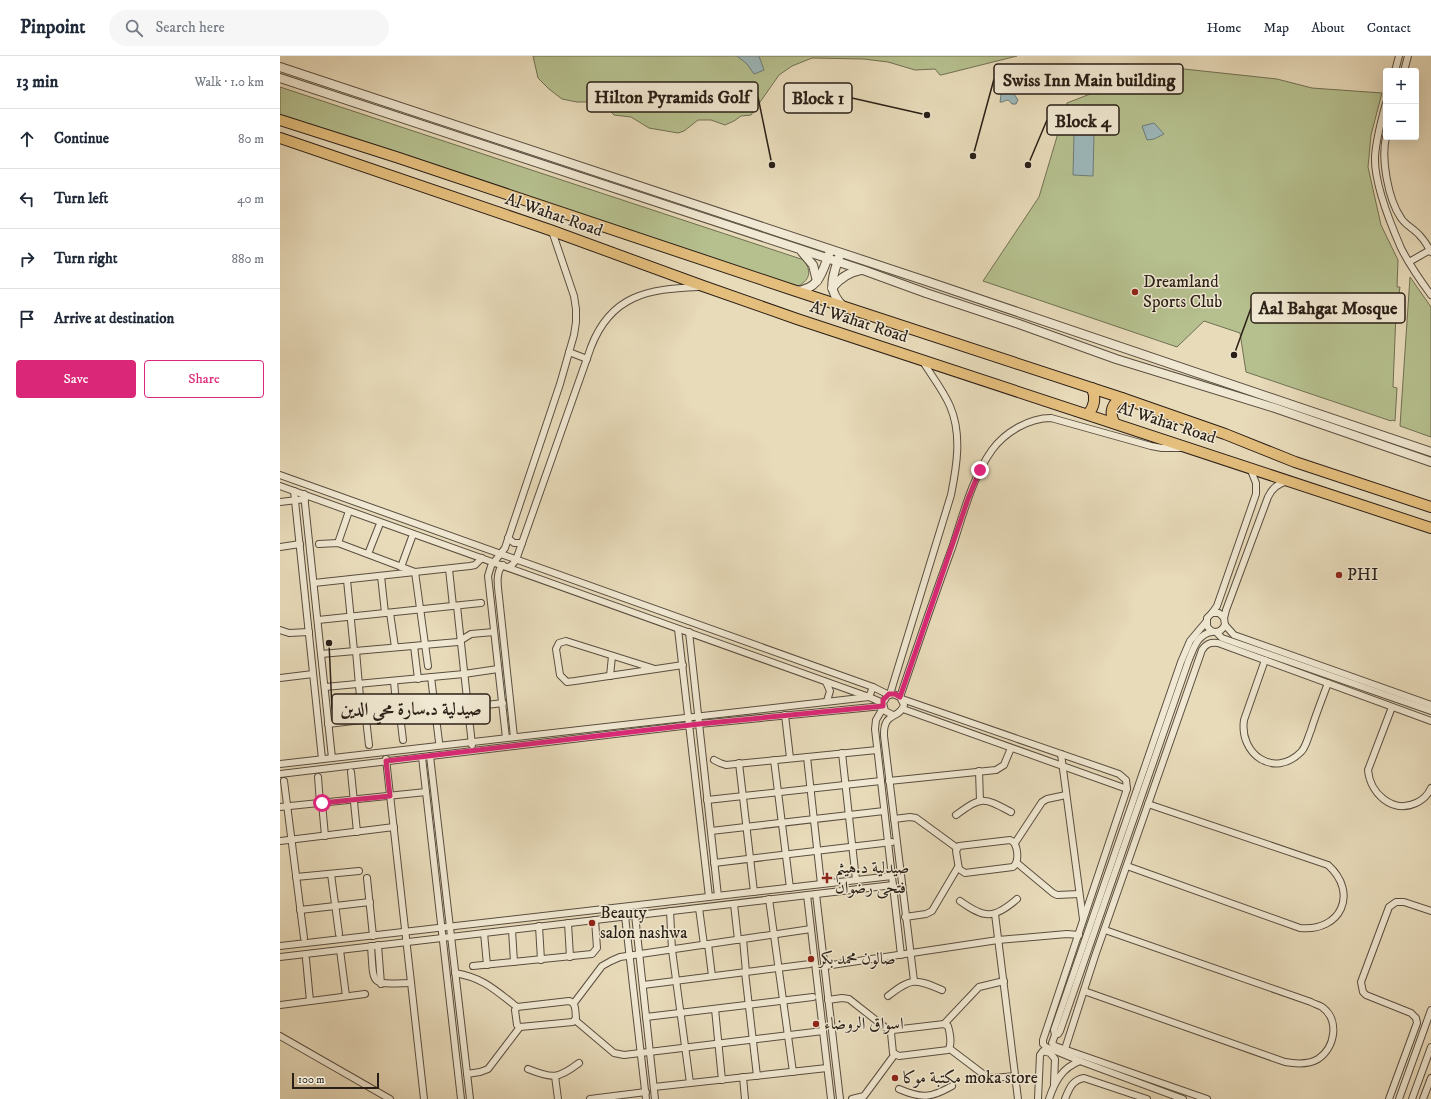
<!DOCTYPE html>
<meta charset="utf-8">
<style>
:root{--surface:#fff;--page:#f6f6f7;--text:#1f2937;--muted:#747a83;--line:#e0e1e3;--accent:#db2777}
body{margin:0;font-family:"IM FELL DW Pica",Amiri,serif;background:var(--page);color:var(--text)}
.controls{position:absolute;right:12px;top:12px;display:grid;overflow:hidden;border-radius:4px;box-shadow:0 4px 16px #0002}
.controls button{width:36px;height:36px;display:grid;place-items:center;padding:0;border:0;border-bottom:1px solid var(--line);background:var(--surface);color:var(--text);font:20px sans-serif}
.scale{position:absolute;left:12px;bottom:10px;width:87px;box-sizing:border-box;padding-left:4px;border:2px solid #2a1f17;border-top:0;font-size:11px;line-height:14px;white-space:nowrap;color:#2a1f17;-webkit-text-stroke:3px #f0e8d2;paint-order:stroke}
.stop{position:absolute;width:12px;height:12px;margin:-9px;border:3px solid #db2777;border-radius:50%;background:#fff}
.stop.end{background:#db2777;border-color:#fff;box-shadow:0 1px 4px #0008}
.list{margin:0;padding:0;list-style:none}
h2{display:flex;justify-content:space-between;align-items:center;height:52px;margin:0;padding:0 16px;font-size:17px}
h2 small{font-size:13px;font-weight:400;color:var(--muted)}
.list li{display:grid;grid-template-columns:26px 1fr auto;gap:12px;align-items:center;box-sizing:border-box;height:60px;padding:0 16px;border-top:1px solid var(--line)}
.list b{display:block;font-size:15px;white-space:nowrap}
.list em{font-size:13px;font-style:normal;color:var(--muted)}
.actions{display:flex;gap:8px;padding:12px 16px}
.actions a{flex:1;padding:9px 0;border:1px solid var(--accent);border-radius:4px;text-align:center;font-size:14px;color:var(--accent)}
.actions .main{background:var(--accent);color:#fff}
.icon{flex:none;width:22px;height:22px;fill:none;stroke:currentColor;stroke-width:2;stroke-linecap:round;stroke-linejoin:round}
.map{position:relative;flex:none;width:1151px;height:1043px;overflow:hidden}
header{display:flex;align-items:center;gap:24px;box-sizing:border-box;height:56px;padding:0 20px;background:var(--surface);border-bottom:1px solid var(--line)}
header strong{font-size:19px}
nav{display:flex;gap:22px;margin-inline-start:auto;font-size:14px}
.search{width:280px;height:36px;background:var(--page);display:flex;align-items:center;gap:10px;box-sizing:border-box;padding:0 14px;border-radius:22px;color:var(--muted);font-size:15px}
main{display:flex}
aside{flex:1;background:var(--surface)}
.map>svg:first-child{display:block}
</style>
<header>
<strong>Pinpoint</strong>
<div class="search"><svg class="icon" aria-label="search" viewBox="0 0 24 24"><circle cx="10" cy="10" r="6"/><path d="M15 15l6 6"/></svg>Search here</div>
<nav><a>Home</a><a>Map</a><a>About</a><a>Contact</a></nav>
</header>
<main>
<aside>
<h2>13 min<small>Walk · 1.0 km</small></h2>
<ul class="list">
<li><svg class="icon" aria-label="ahead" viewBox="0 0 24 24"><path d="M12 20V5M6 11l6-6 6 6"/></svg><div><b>Continue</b></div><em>80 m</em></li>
<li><svg class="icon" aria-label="left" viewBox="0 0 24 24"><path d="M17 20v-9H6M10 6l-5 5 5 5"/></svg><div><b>Turn left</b></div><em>40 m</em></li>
<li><svg class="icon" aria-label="right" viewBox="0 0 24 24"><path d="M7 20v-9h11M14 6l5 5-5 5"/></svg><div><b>Turn right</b></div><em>880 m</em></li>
<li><svg class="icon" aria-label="arrive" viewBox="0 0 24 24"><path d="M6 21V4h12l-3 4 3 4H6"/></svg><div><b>Arrive at destination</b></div></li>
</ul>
<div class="actions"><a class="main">Save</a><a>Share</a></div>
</aside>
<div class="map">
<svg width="1151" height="1043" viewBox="0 0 1151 1043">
<rect width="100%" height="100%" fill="#e8dbba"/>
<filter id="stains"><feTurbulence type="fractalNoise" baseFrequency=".005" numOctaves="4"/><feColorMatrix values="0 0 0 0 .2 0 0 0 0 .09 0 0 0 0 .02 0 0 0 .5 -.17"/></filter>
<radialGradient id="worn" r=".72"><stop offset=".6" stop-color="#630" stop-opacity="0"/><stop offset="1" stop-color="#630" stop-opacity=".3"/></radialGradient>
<!-- green -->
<g fill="#b6c08f" stroke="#707053">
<path d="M253,0H737L661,19H660L655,13L635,14L608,6L584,3L532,2L512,10L499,19L471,59L461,60L454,65L445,69L431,64H418L404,75L398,77L369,72L351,61L334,59L326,51L310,46H297L282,43L269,33L258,22Z"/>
<path d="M904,13L997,23L1032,32L1102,37L1091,79L1088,111L1101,169L1118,204L1117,231H1120L1116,257L1113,331L1117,332L1115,365L1112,364L1111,365L966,316L960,277L924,265L897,291L703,225L759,141L787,47L854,21L875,14Z"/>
<path d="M0,31L524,204C532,216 530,225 516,231L0,60Z"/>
<path d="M1130,221L1151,251V381L1120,370Z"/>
</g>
<!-- water -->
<g fill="#9cb8bb" stroke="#6e7b79">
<path d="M457,0H479L484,14L474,18L467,8Z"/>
<path d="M728,27L736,29L738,31V34L734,38L738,44L736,48H732C726,40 726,47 720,46L721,39L715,33L717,30H722Z"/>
<path d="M874,67L884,78L874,83L867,84L862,70Z"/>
<path d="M794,78L814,79L813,120L793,119Z"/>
</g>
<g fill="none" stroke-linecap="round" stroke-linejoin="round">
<defs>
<g id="minor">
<path d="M1115,15L1119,0"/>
<path d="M1124,15L1128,0"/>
<path d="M1106,47C1101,65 1096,83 1095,101C1094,127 1111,169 1121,192C1129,208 1140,224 1151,239"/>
<path d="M1106,81C1101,103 1108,143 1121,162C1126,170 1135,173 1141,181C1145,185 1148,191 1151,196"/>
<path d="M1129,206L1150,194"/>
<path d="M289,296L307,303"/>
<path d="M0,419L593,631L609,639"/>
<path d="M0,430L589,641L603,647"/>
<path d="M14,435L42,703"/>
<path d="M24,438L52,702"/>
<path d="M0,446L25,443"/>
<path d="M228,482L234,487H242"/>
<path d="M58,487L69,455"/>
<path d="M39,488L58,487L135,516L148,610"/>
<path d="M0,491L20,488"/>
<path d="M88,498L99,470"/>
<path d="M223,509C215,516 218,532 219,541L234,681"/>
<path d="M121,511L132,481"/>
<path d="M228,511L232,509L236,504L311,291C331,239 368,233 418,231"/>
<path d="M169,513L173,550"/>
<path d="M101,520L105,557"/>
<path d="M67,524L74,595"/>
<path d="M34,527L190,510L195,509L202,502"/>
<path d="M177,550L192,689"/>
<path d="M110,557L115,591"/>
<path d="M932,557L937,550L976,438V427L970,412"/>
<path d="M944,562L939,557H932L927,562V570C932,578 940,578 945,569L944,562L946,554L988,441C992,432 999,427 1008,425"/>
<path d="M38,564L201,547"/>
<path d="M926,566L910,585L901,606L774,974L775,979L772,987L775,990L927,1043"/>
<path d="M945,569L954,579L1151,649"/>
<path d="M398,573L429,841"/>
<path d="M0,574L9,577L29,576"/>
<path d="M409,576L438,840"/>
<path d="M936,576L942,582L1151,655"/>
<path d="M134,590L138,623"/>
<path d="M76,595L82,664"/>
<path d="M41,598L178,586L191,578L214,576"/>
<path d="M985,604L964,664C959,698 994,723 1021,696C1026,691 1028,681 1031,674C1036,658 1042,643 1048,627"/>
<path d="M375,613L286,585L279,587L276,593L280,619L287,626L295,625L403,609"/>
<path d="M330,620L332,600"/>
<path d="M151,621L159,686"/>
<path d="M0,622L33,618"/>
<path d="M114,625L117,660"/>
<path d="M546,626L550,635L547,645"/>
<path d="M45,631L184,618L218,613"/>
<path d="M610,638L671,439C677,409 682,378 670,350C663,334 651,319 642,304"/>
<path d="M620,641C637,591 654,541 672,492C683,459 692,422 712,394C725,376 749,362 771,362L871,390L882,392H900"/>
<path d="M622,643L839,718L846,724L847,733L763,984V988L766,991L800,1005"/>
<path d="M1112,651L1088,714C1090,737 1112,758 1136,747C1143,744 1148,739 1151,732"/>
<path d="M603,652L596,664L595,673L621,899"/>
<path d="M623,653L847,733"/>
<path d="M120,659L123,684"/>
<path d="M505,659L510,702"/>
<path d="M613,659L605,655L603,647L607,640L613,638L620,641L624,649C619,664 603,655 604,680L634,925"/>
<path d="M86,663L89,689"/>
<path d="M48,668L223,647"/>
<path d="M226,682L208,520L211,510L225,492L280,328L294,279L296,266V253L294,240L272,175"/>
<path d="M562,697L576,824"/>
<path d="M781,698L803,863"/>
<path d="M150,700L190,1043"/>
<path d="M142,701L181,1043"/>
<path d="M527,701L541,828"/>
<path d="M106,703L144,1043"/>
<path d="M434,704L440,707L446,709L597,694"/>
<path d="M494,704L510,832"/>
<path d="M459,707L474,836"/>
<path d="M0,708L589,641L593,631"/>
<path d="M699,715L700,745"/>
<path d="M71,716L77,776"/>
<path d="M0,718L419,668L603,650"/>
<path d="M38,721L40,747"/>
<path d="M4,725L24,882"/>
<path d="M609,725L716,714L724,709L731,692"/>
<path d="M427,744L601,725"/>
<path d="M42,747L45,780"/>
<path d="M0,751L146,736"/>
<path d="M676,759C702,740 703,741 731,756"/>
<path d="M614,763L630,761L636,762L677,792"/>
<path d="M431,775L604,755"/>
<path d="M730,784C738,787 740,805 733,811L685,817L679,813L676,795L679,790Z"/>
<path d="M0,785L114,771"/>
<path d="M735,787L762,746L767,743L786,739"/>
<path d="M434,807L612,786"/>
<path d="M737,807L773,837L777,839L799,838"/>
<path d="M847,810L1020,872C1061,876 1079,837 1048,809L868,748"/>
<path d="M51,818L59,878"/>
<path d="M16,821L79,815"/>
<path d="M87,822L93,880"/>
<path d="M536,838L560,1043"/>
<path d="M527,839L551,1043"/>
<path d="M489,843L513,1016"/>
<path d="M680,845C705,863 714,863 737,843"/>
<path d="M454,848L458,884"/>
<path d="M419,852L424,889"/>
<path d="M20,854L90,846"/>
<path d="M390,855L392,894L410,1027"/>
<path d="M715,858L738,1043"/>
<path d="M355,859L375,1043"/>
<path d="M345,860L366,1043"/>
<path d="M625,861L646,858L652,855L678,811"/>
<path d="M288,867L290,901"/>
<path d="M259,870L261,904"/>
<path d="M232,874L234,906"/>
<path d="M204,877L207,909"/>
<path d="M463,883L466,916"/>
<path d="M428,888L432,920"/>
<path d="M98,889L101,928"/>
<path d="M0,890L612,820"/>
<path d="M91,890C94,931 89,928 131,927"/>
<path d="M60,894L66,940"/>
<path d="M0,901L613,829"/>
<path d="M26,903L30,945"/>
<path d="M193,910L312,898L317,892L315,864"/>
<path d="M545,910L718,884L787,878L799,879"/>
<path d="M465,916L477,1020"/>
<path d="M175,917C204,922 215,934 237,951"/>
<path d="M363,929L530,908"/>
<path d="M804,935L1005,1006C1016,1008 1028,1009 1038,1003C1055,992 1060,964 1042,951C1039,949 1034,948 1031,946L825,874"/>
<path d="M608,940C631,922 635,922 662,934"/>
<path d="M548,944L562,942L569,943L611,976"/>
<path d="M289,945C297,947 295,956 296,962L293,966L240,971L237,969L235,954L237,951Z"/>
<path d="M294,947L322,910L331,905L340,901L531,873"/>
<path d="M0,949L85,938"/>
<path d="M435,953L442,1024"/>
<path d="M366,961L533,941"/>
<path d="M295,964L334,997L344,999L543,975"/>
<path d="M664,968L668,970C670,977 672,989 668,994L619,1000L613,997L611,977L613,974Z"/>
<path d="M664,968L699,931L724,925"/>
<path d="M775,979L778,978L780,975L908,606C913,594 917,578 932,576"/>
<path d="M0,980L110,1043"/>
<path d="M670,993L707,1021L714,1022L735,1020"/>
<path d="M785,993L815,900L922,594C926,588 930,586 938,587L1151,665"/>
<path d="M248,1013C273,1023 278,1023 299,1007"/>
<path d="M187,1018L200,1016L208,1013L240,971"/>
<path d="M275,1020L278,1043"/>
<path d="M463,1021L465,1043"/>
<path d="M374,1031L547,1012"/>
<path d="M619,1033C642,1043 651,1042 672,1030"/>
<path d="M310,1043L366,1036"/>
<path d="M572,1043L584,1040L615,998"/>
<path d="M758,1043L760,999L763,995L770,997L775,1003L774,1028"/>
<path d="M769,1043C775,1025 782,1012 800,1005L903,1043"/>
<path d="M785,1043C789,1033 792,1024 804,1022L867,1043"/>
<path d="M1109,1043L1137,967L1136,962L1131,957L1086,939L1083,936L1081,926L1109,851L1116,846H1124L1151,855"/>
<path d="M1119,1043L1151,954"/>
<path d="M1132,1043L1151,991"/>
<path d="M1143,1043L1151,1022"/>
</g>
<g id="tertiary">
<path d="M0,11L649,226L1151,396"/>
<path d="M0,22L583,214L646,237L739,268L836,303L995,352L1151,406"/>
<path d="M522,196L533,209L537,225"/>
<path d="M559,201C553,220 546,234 563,250"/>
<path d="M552,232C560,222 569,216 581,214"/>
<path d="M516,235C539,233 542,217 549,198"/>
</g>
<g id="trunk">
<path d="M0,64L116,101L516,235L842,342L945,378L1015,406L1151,451"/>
<path d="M0,82L270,174L423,230L517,263L1151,472"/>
<path d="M808,358C815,350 816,342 812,332"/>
<path d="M834,366C829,356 832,347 842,342"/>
</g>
</defs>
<!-- minor casing -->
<use href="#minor" stroke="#5a4e40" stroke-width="8"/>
<!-- tertiary casing -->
<use href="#tertiary" stroke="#5a4e40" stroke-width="10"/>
<!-- trunk casing -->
<use href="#trunk" stroke="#2a1f17" stroke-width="12"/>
<!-- minor -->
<use href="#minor" stroke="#f0e8d2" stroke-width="6"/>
<!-- tertiary -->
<use href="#tertiary" stroke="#f0e8d2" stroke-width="8"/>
<!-- trunk -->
<use href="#trunk" stroke="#e4be7d" stroke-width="10"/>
</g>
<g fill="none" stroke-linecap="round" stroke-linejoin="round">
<!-- route -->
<path stroke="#db2777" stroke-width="5" d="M42,747L110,740L106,705L419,668L603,650V644L609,638H615L620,641L688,443L700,414"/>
</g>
<!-- markers -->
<g fill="#8f2418" stroke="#f0e8d2" stroke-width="1.5">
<circle cx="855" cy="236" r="4"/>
<circle cx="1059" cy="519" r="4"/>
<path d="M545 816h4v4h4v4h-4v4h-4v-4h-4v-4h4z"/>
<circle cx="312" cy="867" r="4"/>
<circle cx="531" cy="903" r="4"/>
<circle cx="536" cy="968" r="4"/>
<circle cx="615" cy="1022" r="4"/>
</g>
<g text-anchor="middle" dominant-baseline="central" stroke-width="3" stroke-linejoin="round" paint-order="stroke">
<!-- street labels -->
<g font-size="17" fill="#2a1f17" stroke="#f0e8d2">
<text transform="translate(274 159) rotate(19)">Al Wahat Road</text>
<text transform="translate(579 266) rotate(18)">Al Wahat Road</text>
<text transform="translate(887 367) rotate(18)">Al Wahat Road</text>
</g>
<!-- poi labels -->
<g font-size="17" fill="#2a1f17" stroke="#f0e8d2" text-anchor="start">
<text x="863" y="226">Dreamland<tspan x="863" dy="20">Sports Club</tspan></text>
<text x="1067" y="519">PHI</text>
<text x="555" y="812">صيدلية د.هيثم<tspan x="555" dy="20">فتحى رضوان</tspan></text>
<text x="320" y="857">Beauty<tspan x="320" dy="20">salon nashwa</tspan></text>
<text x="539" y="903">صالون محمد بكر</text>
<text x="544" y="968">اسواق الروضاء</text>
<text x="623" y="1022">مكتبة موكا moka store</text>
</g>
</g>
<!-- callouts -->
<path fill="none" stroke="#2a1f17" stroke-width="1.5" d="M693 100L714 23M492 109L478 41M647 59L572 42M748 109L767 64M954 299L971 252M49 587L52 653"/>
<g fill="#2a1f17" stroke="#f0e8d2" stroke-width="1.5">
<circle cx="693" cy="100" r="4"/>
<circle cx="492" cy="109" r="4"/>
<circle cx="647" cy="59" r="4"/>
<circle cx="748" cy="109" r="4"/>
<circle cx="954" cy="299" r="4"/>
<circle cx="49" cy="587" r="4"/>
</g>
<g fill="#f0e8d2" stroke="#2a1f17" stroke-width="1.5">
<rect x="714" y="8" width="189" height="30" rx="4"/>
<rect x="307" y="26" width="171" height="30" rx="4"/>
<rect x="504" y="27" width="68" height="30" rx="4"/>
<rect x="767" y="49" width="72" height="30" rx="4"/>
<rect x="971" y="237" width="154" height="30" rx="4"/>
<rect x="52" y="638" width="158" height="30" rx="4"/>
</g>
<g font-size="18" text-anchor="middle" font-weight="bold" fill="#2a1f17">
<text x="809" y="30">Swiss Inn Main building</text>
<text x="392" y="47">Hilton Pyramids Golf</text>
<text x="538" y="48">Block 1</text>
<text x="803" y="71">Block 4</text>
<text x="1048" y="258">Aal Bahgat Mosque</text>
<text x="131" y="659">صيدلية د.سارة محي الدين</text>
</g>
<rect width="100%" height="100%" filter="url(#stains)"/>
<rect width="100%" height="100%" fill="url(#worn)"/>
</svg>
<div class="controls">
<button>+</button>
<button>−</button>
</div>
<div class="scale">100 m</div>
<div class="stop" style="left:42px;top:747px"></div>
<div class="stop end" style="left:700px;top:414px"></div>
</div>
</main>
